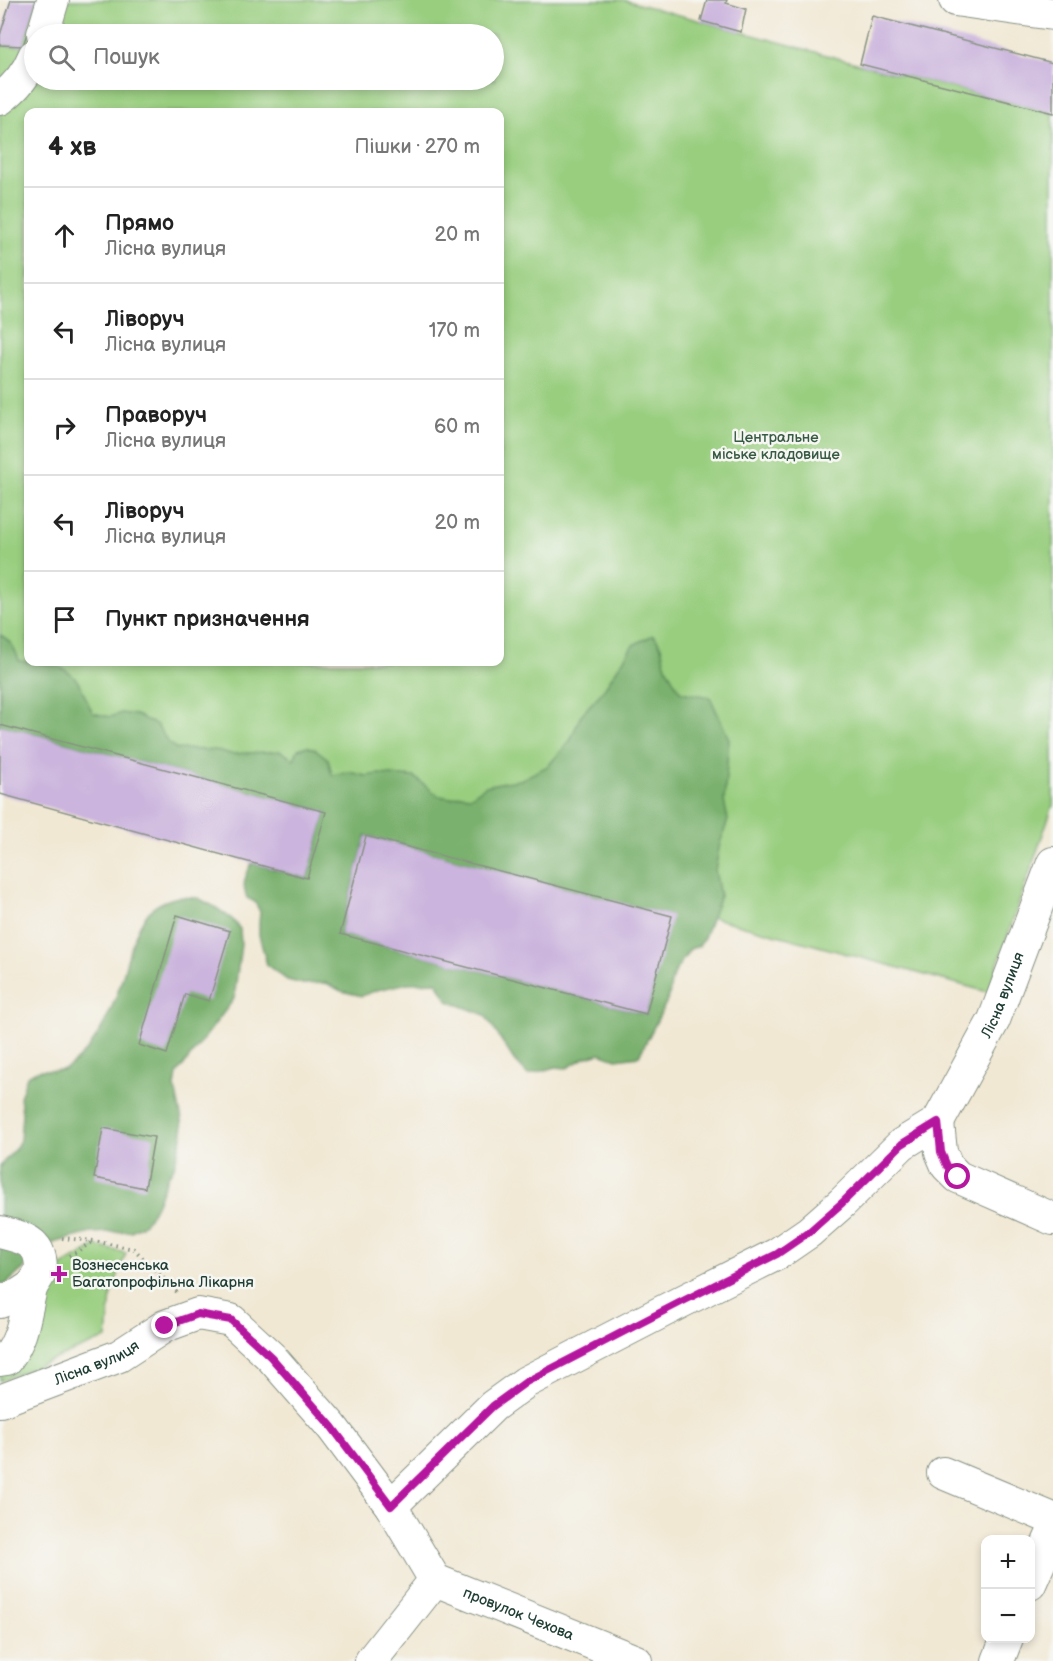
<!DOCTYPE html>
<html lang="uk">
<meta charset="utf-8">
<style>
:root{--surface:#fff;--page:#f6f6f6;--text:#222;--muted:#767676;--line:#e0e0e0}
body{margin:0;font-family:"Balsamiq Sans",sans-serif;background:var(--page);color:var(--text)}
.controls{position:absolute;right:18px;bottom:18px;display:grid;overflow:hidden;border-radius:12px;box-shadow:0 3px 9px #0003}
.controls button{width:54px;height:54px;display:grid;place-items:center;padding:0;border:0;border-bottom:2px solid var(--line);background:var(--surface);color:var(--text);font:30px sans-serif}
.stop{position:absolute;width:18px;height:18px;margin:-14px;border:4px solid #b5179e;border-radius:50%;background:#fff}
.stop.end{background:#b5179e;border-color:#fff;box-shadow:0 2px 6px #0008}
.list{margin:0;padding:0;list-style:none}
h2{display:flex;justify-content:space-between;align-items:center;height:78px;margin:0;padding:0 24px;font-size:26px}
h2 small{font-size:20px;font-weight:400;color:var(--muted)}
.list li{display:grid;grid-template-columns:39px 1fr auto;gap:18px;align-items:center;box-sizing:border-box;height:96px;padding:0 24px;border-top:2px solid var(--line)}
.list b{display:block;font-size:22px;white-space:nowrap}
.list p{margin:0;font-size:20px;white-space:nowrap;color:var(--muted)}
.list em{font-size:20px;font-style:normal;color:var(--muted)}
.icon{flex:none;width:33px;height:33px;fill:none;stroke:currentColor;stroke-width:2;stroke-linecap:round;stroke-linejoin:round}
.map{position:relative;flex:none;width:1053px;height:1661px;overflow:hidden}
.search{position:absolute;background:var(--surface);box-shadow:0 3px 9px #0003;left:24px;top:24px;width:480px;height:66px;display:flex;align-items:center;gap:15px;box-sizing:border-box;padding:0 21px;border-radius:33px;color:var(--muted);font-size:22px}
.panel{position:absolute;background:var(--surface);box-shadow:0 3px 9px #0003;left:24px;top:108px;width:480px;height:558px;border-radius:12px}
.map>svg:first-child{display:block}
</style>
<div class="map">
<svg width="1053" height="1661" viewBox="0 0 1053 1661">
<rect width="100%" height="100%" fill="#f6f6f2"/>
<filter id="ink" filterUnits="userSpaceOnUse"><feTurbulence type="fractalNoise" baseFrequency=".0167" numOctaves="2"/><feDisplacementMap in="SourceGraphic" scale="12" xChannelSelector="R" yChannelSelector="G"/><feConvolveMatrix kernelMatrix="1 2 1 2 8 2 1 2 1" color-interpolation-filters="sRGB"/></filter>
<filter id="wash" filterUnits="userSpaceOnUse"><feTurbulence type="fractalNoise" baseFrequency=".008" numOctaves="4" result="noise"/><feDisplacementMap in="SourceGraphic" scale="24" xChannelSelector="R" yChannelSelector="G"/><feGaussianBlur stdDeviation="1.35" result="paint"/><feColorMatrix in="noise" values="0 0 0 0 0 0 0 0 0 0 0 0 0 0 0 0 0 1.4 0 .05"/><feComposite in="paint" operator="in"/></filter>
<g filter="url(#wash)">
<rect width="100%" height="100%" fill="#f1e8d4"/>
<!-- green -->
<g fill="#99ce7f" stroke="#5c865a" stroke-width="1.5" fill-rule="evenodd">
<path d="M37,0H624L860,64L1053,113V805L988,992L0,725V46H23ZM34,34H494V80H34ZM28,112H500V662H28Z"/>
<path d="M96,1246L126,1253L111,1295L107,1338L0,1381V1370L45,1276Z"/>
</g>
<!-- forest -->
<g fill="#7ab16e" stroke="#4c7751" stroke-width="1.5" fill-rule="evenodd">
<path d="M0,635C11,640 16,650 19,661C43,664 69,662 81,687C85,696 88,704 93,713L110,717L121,713L136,715L157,725L167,741L176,749L216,750L231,754L280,751L294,759L298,749L307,746L315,749L328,759L332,775L350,772L366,776L379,774L414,777L439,796L451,798L461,795L471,796L486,786L504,782L520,780L548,766L570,741L581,715L602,692L633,645L653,635C664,646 661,653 666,666C670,676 676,684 681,692L710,697L729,739L724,801L728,820L720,843L715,870L720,896L703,940L699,946L690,949L677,968L671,982L669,997L639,1056L616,1059L600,1053L584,1058L567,1068L555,1067L528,1075L514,1060L485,1015L448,1001L437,982L408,983L377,990L362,996L341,991L326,983L303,984L287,980L267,965L259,935V923L260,912L255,902L247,898C241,885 246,874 252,863L307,878L326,812L0,725ZM366,836L671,916L646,1014L340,934Z"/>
<path d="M178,897L198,898L215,907L232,919L240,929L241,944L234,999L177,1074L175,1087L182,1120L183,1133L174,1167L168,1176L156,1205L149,1218L141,1226L131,1231L91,1233L53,1243L6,1284L0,1285V1166L15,1149L20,1140L22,1113L20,1097L27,1076C31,1074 36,1071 40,1070C49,1069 58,1073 67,1068C96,1048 112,1012 122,979C128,957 135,924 153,908C161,902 169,899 178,897Z"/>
</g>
<g id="blocks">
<!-- building -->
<g fill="#cbb4dd">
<path d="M11,0H37L23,46L0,45V35Z"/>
<path d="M707,0H727L726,3L746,9L741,32L701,21Z"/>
<path d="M872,16L1053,63V113L860,64Z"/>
<path d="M0,725L326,812L307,878L0,794Z"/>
<path d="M366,836L672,916L646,1014L340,934Z"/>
<path d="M177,915L230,931L209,1001L185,994L167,1054L139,1045Z"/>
<path d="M103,1128L154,1137L145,1188L94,1178Z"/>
</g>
</g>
</g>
<g filter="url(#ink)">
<use href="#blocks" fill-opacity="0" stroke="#889284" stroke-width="1.5"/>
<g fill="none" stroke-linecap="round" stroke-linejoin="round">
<defs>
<g id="minor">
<path d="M955,0L1053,14"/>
<path d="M43,34L53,0"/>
<path d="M0,99C15,88 27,74 34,56"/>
<path d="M938,1122L941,1152L947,1166L958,1177L1053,1219"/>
<path d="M0,1232C11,1235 26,1237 34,1246C40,1252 42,1264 40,1273C38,1278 33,1283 31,1289C24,1316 24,1336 7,1359L0,1360"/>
<path d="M0,1302L20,1294L32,1286"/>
<path id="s1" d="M0,1401L119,1356L165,1326L198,1314L231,1320L271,1357L332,1427L391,1506L493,1406L526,1382L681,1302L777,1254L809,1232L842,1203L902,1144L938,1122L994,1020L1053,863"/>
<path d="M943,1473L1053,1519"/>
<path id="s2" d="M435,1580L636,1661"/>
<path d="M1030,1584L1053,1532"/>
<path d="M371,1661L435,1580L391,1506"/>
<path d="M998,1661L1007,1638"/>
</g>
</defs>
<!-- minor casing -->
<use href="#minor" stroke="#889284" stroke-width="34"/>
<!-- path -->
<g stroke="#889284" stroke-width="4" stroke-dasharray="1.5 4.5" stroke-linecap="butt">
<path d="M62,1238L94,1241L134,1249L177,1292"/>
<path d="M69,1256L94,1241"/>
</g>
<!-- minor -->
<use href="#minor" stroke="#fff" stroke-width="32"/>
</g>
</g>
<g fill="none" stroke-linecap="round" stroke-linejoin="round" filter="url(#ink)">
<!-- route -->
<path stroke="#b5179e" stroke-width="8" d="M165,1326L198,1314L231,1320L271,1357L332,1427L391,1506L493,1406L526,1382L681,1302L777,1254L809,1232L842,1203L902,1144L938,1122L941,1152L947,1166L958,1177"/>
</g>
<!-- markers -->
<path fill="#b5179e" stroke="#f6f6f2" stroke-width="2" d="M56 1265h6v6h6v6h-6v6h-6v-6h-6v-6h6z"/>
<g text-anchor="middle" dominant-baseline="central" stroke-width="5" stroke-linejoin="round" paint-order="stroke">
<!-- park labels -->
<g font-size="15" fill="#375a43" stroke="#f6f6f2">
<text x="776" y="437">Центральне<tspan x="776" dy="17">міське кладовище</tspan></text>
</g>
<!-- street labels -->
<g font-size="15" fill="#1f3d34" stroke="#f6f6f2">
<text stroke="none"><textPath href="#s1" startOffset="1314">Лісна вулиця</textPath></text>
<text stroke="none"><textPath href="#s1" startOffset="104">Лісна вулиця</textPath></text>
<text stroke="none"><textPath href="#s2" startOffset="90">провулок Чехова</textPath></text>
</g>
<!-- poi labels -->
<g font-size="15" fill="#1f3d34" stroke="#f6f6f2" text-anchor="start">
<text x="72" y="1265">Вознесенська<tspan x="72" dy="17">Багатопрофільна Лікарня</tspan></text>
</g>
</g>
</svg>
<div class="controls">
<button>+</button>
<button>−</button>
</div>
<div class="stop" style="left:958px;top:1177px"></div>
<div class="stop end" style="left:165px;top:1326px"></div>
<div class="search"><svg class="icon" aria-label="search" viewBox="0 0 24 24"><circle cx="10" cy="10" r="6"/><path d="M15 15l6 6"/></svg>Пошук</div>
<section class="panel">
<h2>4 хв<small>Пішки · 270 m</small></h2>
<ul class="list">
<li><svg class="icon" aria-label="ahead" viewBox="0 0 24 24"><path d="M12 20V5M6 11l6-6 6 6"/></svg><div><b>Прямо</b><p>Лісна вулиця</p></div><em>20 m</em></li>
<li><svg class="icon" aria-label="left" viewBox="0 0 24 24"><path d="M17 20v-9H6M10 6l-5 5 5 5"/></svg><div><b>Ліворуч</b><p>Лісна вулиця</p></div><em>170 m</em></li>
<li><svg class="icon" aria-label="right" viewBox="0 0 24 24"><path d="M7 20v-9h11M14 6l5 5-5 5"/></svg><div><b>Праворуч</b><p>Лісна вулиця</p></div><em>60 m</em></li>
<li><svg class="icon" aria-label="left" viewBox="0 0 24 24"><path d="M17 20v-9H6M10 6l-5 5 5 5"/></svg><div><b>Ліворуч</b><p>Лісна вулиця</p></div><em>20 m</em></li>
<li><svg class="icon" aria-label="arrive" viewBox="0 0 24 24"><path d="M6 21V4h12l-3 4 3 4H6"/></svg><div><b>Пункт призначення</b></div></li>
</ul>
</section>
</div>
